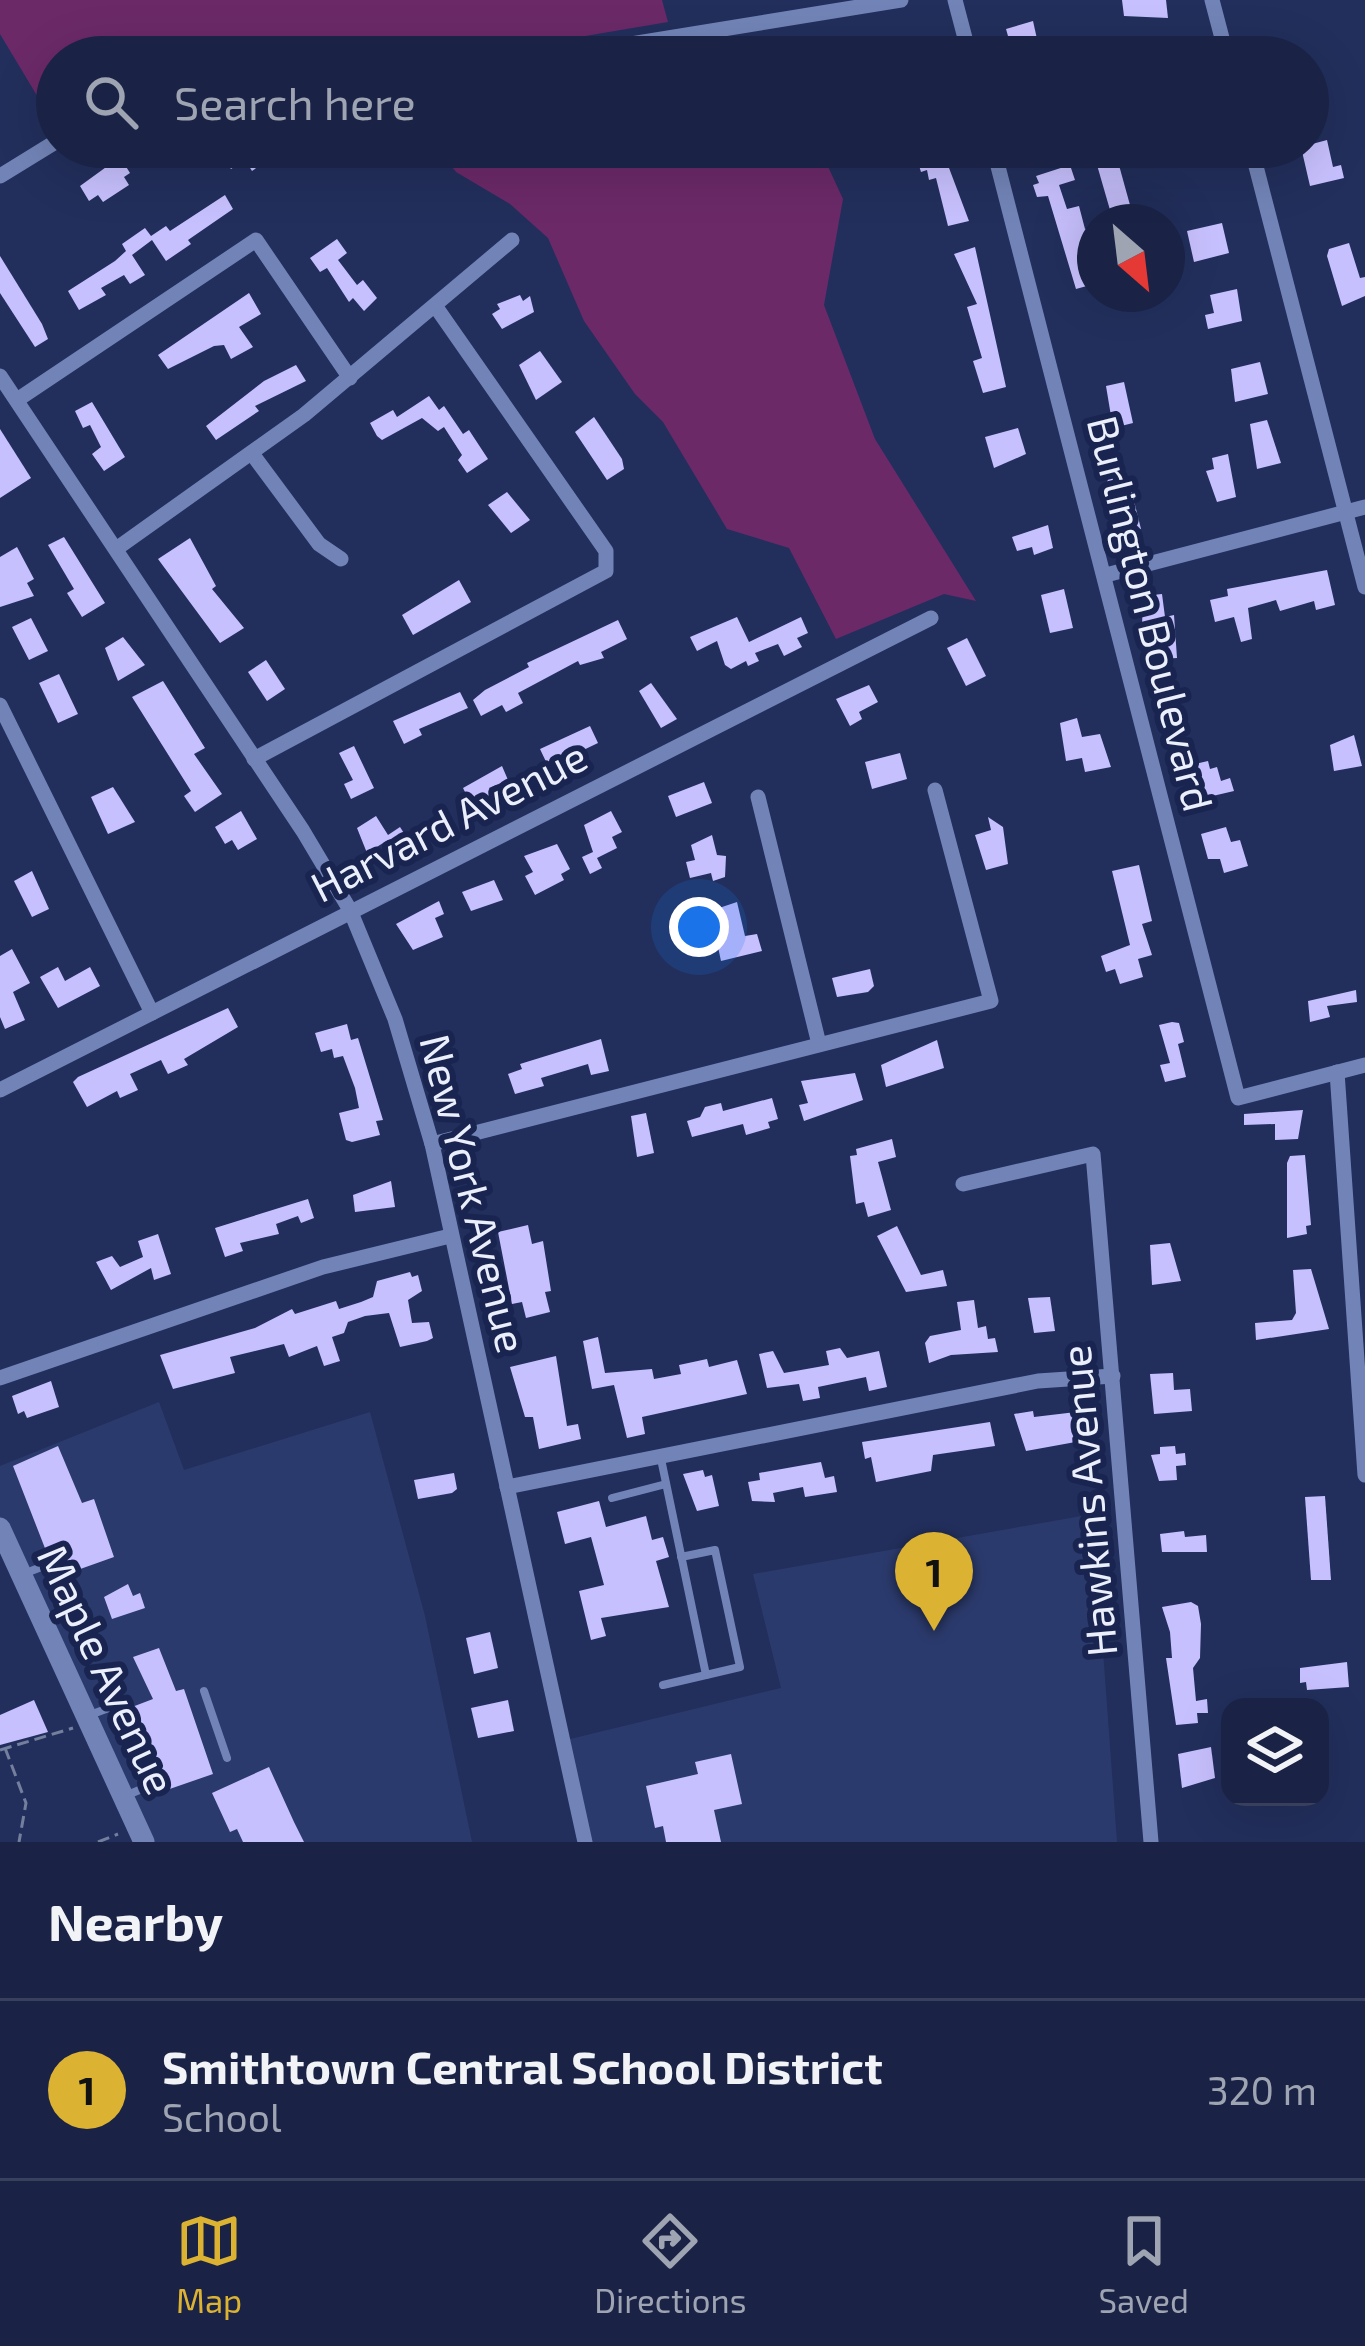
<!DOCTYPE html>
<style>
:root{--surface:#1a2345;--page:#232b4c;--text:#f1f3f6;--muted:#9fa4b3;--line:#38405e;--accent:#dcb233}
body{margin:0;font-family:"Exo 2",sans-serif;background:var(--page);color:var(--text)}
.controls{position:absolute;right:36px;bottom:36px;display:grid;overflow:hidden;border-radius:24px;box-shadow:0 12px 48px #0002}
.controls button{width:108px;height:108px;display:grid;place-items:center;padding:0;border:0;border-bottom:3px solid var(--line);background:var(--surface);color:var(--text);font:60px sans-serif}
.compass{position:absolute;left:1077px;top:204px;width:108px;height:108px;border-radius:50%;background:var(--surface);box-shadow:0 12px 48px #0002;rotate:152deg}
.you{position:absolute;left:699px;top:927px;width:42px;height:42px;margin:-30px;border:9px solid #fff;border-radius:50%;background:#1a73e8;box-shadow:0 0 0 18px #1a73e833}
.badge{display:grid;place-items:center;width:78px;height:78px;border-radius:50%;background:var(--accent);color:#111;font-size:39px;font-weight:700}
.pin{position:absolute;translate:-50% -99px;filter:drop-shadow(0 3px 6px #0008)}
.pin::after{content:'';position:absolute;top:63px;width:42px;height:36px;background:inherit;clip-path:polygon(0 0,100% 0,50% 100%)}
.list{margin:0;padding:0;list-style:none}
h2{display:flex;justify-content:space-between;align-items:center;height:156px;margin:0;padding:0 48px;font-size:51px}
h2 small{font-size:39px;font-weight:400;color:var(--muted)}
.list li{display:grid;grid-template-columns:78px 1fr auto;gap:36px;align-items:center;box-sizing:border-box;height:180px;padding:0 48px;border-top:3px solid var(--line)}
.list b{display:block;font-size:45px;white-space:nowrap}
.list p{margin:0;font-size:39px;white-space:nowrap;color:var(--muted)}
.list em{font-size:39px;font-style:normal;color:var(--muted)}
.icon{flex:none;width:66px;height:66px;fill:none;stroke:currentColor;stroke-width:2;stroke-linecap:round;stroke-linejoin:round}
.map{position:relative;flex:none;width:1365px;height:1842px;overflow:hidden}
.search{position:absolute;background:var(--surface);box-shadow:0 12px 48px #0002;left:36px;right:36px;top:36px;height:132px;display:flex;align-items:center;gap:30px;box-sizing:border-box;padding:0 42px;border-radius:66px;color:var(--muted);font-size:45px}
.sheet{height:336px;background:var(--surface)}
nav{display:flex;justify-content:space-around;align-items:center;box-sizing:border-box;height:168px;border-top:3px solid var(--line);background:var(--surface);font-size:33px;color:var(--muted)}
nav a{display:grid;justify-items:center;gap:6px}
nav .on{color:var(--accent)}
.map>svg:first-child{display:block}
</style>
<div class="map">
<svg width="1365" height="1842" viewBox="0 0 1365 1842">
<rect width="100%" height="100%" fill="#222f5c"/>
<!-- built -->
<g fill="#2b3a6c">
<path d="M159,1402L184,1470L370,1412L425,1616L472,1842H141L0,1535V1466Z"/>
<path d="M1093,1514L1117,1842H589L566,1740L781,1688L753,1574Z"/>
</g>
<!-- green -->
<g fill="#6b2968">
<path d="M0,0H662L668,22L544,43L262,57H57V113L45,109L0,34Z"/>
<path d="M437,147H658L663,159L724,147H819L843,199L824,305L875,439L976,601L944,594L836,639L789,548L727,529L663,422L635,394L584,321L548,238L510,204L456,172Z"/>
</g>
<!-- building -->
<g fill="#c7c0fe">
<path d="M1122,0H1166L1168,18L1124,16Z"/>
<path d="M1033,21L1041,57H1014L1006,29Z"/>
<path d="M1327,140L1333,167L1341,165L1344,178L1310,186L1301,147Z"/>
<path d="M215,147H264L259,150L266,161L252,171L245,160L231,169Z"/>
<path d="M943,152L969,221L948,226L936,178L929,180L927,170L921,172L917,159Z"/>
<path d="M120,157L130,173L124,177L129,185L103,202L98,195L89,201L80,186Z"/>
<path d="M1117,158L1130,205L1110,210L1097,165Z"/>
<path d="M1070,165L1075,180L1059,185L1067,209L1079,206L1085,229L1095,226V240L1082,243L1094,284L1076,289L1048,196L1037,197L1033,185L1039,183L1036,176Z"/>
<path d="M225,195L233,209L188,240L191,244L166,261L152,240L132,255L145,275L130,284L124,275L101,288L106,295L79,310L68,291L115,261L126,251L122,244L145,228L151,236L166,226L170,231Z"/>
<path d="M1222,223L1229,253L1194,262L1187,231Z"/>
<path d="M337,239L347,253L338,260L357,285L363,280L377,298L364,311L353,298L349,302L327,268L320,272L310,258Z"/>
<path d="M1349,243L1360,278L1365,277V296L1342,306L1327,256L1329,249Z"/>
<path d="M975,247L1006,387L983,393L973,361L982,358L967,307L977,304L954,254Z"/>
<path d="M0,256L42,324L48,339L35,347L0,293Z"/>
<path d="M1237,289L1242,321L1208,329L1205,315L1214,313L1210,295Z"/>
<path d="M249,293L261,314L239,327L253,347L231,359L224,345L214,346L168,369L158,355Z"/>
<path d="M520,295L523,301L530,296L534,312L502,329L492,314L500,309L497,304Z"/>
<path d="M540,351L562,382L536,400L519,365Z"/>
<path d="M1260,362L1268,394L1235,402L1231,369Z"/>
<path d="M296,365L306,381L255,406L259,411L216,440L206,426L264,381Z"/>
<path d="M1124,382L1133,423L1113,428L1106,386Z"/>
<path d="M429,396L439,410L444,406L463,434L469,430L488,459L467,473L458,460L462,455L444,427L438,431L422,418L382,440L377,436L370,423L393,410L397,417Z"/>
<path d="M92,402L125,457L104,471L92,454L101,447L90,425L83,428L75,411Z"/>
<path d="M594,417L622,459L624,469L607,480L575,432Z"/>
<path d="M1267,420L1281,463L1257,469L1250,424Z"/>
<path d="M1018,428L1026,454L994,468L985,437Z"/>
<path d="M0,429L31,478L0,498Z"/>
<path d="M1228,454L1236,497L1217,502L1206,471L1214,469L1212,458Z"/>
<path d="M1121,476L1125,490L1131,489L1141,529L1123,534L1106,487L1108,479Z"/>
<path d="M507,492L530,520L511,533L488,505Z"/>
<path d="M1048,525L1053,548L1034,555L1032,547L1017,551L1012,537Z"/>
<path d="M64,537L105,603L82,617L67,593L74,589L48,545Z"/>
<path d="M190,538L216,586L212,589L244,628L220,643L158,559Z"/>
<path d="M17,547L34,579L27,583L34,596L0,607V557Z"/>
<path d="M1327,570L1335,605L1316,610L1314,601L1280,611L1276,600L1248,608L1252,639L1241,642L1234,617L1215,622L1210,600L1228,596L1227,589Z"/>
<path d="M459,580L471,602L413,635L402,615Z"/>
<path d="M1064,589L1073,628L1050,633L1041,595Z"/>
<path d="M1162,594L1165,617L1174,615L1177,658L1161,659L1159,638L1151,639L1142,626L1143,596Z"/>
<path d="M737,617L749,642L801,617L808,633L797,638L802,647L784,656L778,644L755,653L759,661L748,666L746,661L731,669L725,665L717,641L697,651L690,637Z"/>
<path d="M31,618L48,651L29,660L12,627Z"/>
<path d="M618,620L627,639L601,652L604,658L580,665L578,661L518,693L523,703L506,712L502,705L481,716L473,700L485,690L529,667L527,663Z"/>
<path d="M123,637L145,665L118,681L105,648Z"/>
<path d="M967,638L986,676L966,686L947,648Z"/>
<path d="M266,660L285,689L267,701L248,672Z"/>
<path d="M59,674L78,714L58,723L39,683Z"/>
<path d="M163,681L205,748L194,754L222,794L195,812L184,796L191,791L132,697Z"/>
<path d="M651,683L677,719L661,728L639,691Z"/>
<path d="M869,685L878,702L859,712L862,719L850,726L836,699Z"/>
<path d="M460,692L468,708L419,729L422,735L404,744L393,721Z"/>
<path d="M1077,718L1082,737L1100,734L1111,767L1085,772L1082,758L1066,761L1060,723Z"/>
<path d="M590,726L598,743L575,754L582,767L569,774L557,764L549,768L540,749Z"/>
<path d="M1354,735L1362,766L1334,771L1330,745Z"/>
<path d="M354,746L374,788L351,799L344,784L353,780L339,753Z"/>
<path d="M900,753L907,779L872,789L865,762Z"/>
<path d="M1208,761L1210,769L1217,767L1221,781L1230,778L1234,791L1204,798L1195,764Z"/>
<path d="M502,766L508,780L489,788L498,804L469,814L461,799L467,796L463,788Z"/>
<path d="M704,782L712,803L676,817L668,796Z"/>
<path d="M113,787L135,822L108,834L91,797Z"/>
<path d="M241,811L257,839L238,850L232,840L225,844L215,827Z"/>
<path d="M611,811L622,832L612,837L617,848L597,858L602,868L590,874L582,857L593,852L584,825Z"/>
<path d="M376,816L388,835L400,827L409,841L394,850L388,840L367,853L357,828Z"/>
<path d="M988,817L1003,827L1008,864L986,870L975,835L991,830Z"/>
<path d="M1226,827L1231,842L1240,840L1248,866L1224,873L1220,859H1208L1201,834Z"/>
<path d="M712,835L717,855L726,856L725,877L713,881L711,873L690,878L686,862L695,860L691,845Z"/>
<path d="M557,844L570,869L561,874L564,880L535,895L525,876L533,872L524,856Z"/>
<path d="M1139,865L1152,921L1142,924L1152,955L1138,959L1143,977L1120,984L1115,969L1106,972L1101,956L1130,945L1112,871Z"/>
<path d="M32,871L49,909L32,917L14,881Z"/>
<path d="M494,880L503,900L471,911L462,892Z"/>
<path d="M439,901L444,914L435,918L443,937L413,950L396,924Z"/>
<path d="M737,902L745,936L757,934L762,951L721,961L718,947L704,950L695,916Z"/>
<path d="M12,949L30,983L13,992L25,1020L5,1029L0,1017V956Z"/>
<path d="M58,967L65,981L90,967L100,986L58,1008L40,977Z"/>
<path d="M870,969L874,986L868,992L837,997L832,978Z"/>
<path d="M1356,990L1357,1002L1327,1006L1330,1017L1310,1022L1308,1001Z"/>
<path d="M228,1008L238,1027L184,1059L188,1065L168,1074L161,1060L130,1074L138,1090L120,1098L117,1091L87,1107L73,1082L78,1077Z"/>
<path d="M1172,1022L1179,1023L1184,1042L1178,1044L1186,1077L1165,1082L1160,1065L1170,1063L1159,1025Z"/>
<path d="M347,1024L351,1040L358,1038L383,1120L376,1121L380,1135L352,1142L346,1140L339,1113L359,1108L355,1088L343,1056L334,1058L332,1049L321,1052L315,1033Z"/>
<path d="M601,1039L609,1071L591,1075L588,1064L541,1078L544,1086L515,1094L508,1074L522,1069L520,1064Z"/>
<path d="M937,1040L944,1068L886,1087L881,1065Z"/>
<path d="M855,1073L863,1100L804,1121L799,1105L808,1103L801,1081Z"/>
<path d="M772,1098L778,1119L768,1122L770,1128L746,1135L743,1124L692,1137L687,1121L700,1117L705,1107L721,1103L723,1111Z"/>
<path d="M1303,1110L1298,1139L1275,1140V1124L1244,1125V1114Z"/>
<path d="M646,1113L654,1153L637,1157L631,1116Z"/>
<path d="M892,1139L896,1157L878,1162L891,1210L868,1217L864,1202L856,1204L850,1156L857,1155L856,1149Z"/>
<path d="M1305,1155L1311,1225L1306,1226L1307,1234L1287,1238V1163L1290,1156Z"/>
<path d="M391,1181L395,1207L355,1212L353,1195Z"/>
<path d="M308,1199L314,1218L301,1223L298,1216L276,1224L279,1234L240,1243L243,1251L225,1257L215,1228Z"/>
<path d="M528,1225L532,1244L543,1241L551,1291L545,1292L550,1312L526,1318L522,1302L512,1304L498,1232Z"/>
<path d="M897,1226L921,1275L943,1270L947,1286L906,1292L877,1236Z"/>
<path d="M158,1234L171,1274L154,1280L151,1268L111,1290L96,1262L112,1256L120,1267L143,1257L138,1241Z"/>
<path d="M1170,1243L1181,1281L1152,1285L1150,1245Z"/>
<path d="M1311,1269L1329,1329L1256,1340L1255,1323L1292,1320L1296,1313L1293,1270Z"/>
<path d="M410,1272L412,1277L418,1275L422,1291L408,1300L412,1323L429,1322L433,1338L427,1341L400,1347L389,1313L365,1316L348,1322L344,1333L332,1337L340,1361L324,1366L317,1346L289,1357L284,1344L230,1357L235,1373L173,1389L160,1355L255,1328L292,1309L295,1314L336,1301L339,1309L361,1302L373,1297L377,1281Z"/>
<path d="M1050,1297L1055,1331L1034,1333L1028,1298Z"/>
<path d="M974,1300L978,1328L986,1326L988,1339L995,1338L998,1352L951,1355L929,1363L925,1343L930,1336L961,1330L957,1302Z"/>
<path d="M598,1337L605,1373L652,1369L654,1379L681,1374L679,1365L707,1359L709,1367L737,1360L747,1394L642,1417L645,1434L627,1438L614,1385L592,1389L583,1341Z"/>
<path d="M840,1348L847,1358L879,1351L887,1387L869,1391L866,1377L818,1387L820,1398L803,1401L799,1384L767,1388L759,1354L773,1351L784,1373L829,1365L826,1351Z"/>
<path d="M556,1356L567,1426L578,1424L581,1439L539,1449L533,1417H525L510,1367Z"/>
<path d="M1173,1373L1174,1390L1190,1389L1192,1411L1154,1414L1150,1374Z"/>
<path d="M51,1381L59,1407L27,1418L24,1411L18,1414L12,1396Z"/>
<path d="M1033,1411L1034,1417L1076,1412L1081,1441L1026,1451L1014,1414Z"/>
<path d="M990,1422L995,1446L933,1455L931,1471L876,1482L871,1457L865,1459L862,1442Z"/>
<path d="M58,1446L82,1503L94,1499L114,1557L55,1578L59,1559L48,1556L13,1466Z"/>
<path d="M1175,1446L1176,1454L1185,1453L1186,1465L1176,1466L1177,1480L1159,1481L1151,1455L1160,1454V1447Z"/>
<path d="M821,1462L825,1478L834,1476L837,1492L805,1497L803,1487L773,1493L775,1502L752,1501L748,1482L760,1480L759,1473Z"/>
<path d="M703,1470L705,1477L712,1475L719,1506L697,1511L683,1474Z"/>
<path d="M454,1473L457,1489L452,1493L418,1499L414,1480Z"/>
<path d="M1325,1496L1331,1580H1311L1305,1497Z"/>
<path d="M599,1501L606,1527L646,1516L652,1540L663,1537L669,1557L656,1561L669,1607L601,1618L606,1636L591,1640L579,1591L604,1585L591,1537L565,1544L557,1512Z"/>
<path d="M1184,1531L1185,1537L1206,1535L1207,1552H1162L1160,1534Z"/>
<path d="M128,1584L133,1596L140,1593L145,1608L112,1619L104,1597Z"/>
<path d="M1191,1602L1198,1606L1201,1624L1200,1658L1193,1668L1196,1701L1207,1699L1208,1713H1197L1198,1723L1176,1725L1166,1658H1172L1170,1632L1162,1607Z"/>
<path d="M490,1632L498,1668L474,1674L466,1638Z"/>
<path d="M159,1648L176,1691L184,1689L213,1774L161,1792L164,1781L155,1775L132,1707L153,1699L133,1657Z"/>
<path d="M1347,1662L1349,1687L1307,1690L1306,1682L1300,1683V1668Z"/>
<path d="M34,1700L48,1732L0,1745V1715Z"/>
<path d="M508,1700L514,1731L478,1738L471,1708Z"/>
<path d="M1211,1747L1215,1778L1182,1788L1178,1754Z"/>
<path d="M731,1754L742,1804L714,1810L721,1842H666L663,1826L655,1828L646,1786L698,1774L695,1762Z"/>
<path d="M269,1767L294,1822L304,1842H243L237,1829L230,1832L212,1793Z"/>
</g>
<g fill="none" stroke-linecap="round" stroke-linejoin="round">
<!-- path -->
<g stroke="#747e9d" stroke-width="3" stroke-dasharray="12 6" stroke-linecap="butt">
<path d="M5,1748L26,1803L19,1842"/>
<path d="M0,1750L73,1728"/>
<path d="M98,1842L118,1834"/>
</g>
<!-- service -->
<g stroke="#7284b7" stroke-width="8">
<path d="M661,1459L706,1675L740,1667L715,1550L681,1557"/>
<path d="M612,1498L666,1484"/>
<path d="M23,1574L52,1563"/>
<path d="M663,1685L706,1675"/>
<path d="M204,1691L227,1758"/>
<path d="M87,1716L125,1702"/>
<path d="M125,1796L156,1783"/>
</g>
<!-- minor -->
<g stroke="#7284b7" stroke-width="15">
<path d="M955,0L970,57"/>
<path d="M1212,0L1227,57"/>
<path d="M551,57L901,0"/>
<path d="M993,147L1238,1098L1365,1065"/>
<path d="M1251,147L1365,587"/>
<path d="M0,176L57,141"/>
<path d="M0,376L303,831L350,910L395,1019L432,1144L585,1842"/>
<path d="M17,400L256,240L350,378"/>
<path d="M253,455L319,544L341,559"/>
<path d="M116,549L304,415L512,240"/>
<path d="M1106,575L1365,507"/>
<path d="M0,705L152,1013"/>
<path d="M254,759L606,571V551L436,307"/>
<path d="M758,797L819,1044"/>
<path d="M1337,1072L1365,1475"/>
<path d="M0,1090L931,618"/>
<path d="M432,1144L991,1001L935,790"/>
<path d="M963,1184L1093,1154L1151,1842"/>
<path d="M0,1378L323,1267L450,1236"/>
<path d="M507,1487L1038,1381L1113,1376"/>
</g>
<!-- secondary -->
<path stroke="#7284b7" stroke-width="21" d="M0,1528L144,1842"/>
</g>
<g text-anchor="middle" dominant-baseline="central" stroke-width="12" stroke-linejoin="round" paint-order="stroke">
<!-- street labels -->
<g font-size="42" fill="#ebeffb" stroke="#192550">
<text transform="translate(1152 613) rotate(76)">Burlington Boulevard</text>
<text transform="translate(448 820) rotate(-27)">Harvard Avenue</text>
<text transform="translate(475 1193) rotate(76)">New York Avenue</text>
<text transform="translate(1087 1501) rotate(-95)">Hawkins Avenue</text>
<text transform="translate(108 1669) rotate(65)">Maple Avenue</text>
</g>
</g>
</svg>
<div class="controls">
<button><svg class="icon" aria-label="layers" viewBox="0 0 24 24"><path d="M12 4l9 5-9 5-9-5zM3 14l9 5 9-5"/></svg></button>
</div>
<svg class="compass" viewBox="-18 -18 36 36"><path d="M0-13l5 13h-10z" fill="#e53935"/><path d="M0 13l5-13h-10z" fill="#9fa4b3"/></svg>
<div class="you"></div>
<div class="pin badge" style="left:934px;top:1631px">1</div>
<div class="search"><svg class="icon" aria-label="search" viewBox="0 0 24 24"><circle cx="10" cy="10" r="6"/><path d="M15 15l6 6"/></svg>Search here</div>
</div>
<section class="sheet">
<h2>Nearby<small></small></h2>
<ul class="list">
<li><span class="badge">1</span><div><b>Smithtown Central School District</b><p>School</p></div><em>320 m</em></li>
</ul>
</section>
<nav>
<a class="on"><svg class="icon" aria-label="map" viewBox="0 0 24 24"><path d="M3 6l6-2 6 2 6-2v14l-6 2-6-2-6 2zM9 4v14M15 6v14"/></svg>Map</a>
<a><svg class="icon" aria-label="directions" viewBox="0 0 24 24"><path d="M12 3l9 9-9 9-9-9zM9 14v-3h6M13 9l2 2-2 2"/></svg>Directions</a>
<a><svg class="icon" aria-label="saved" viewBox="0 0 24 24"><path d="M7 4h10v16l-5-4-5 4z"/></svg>Saved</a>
</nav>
